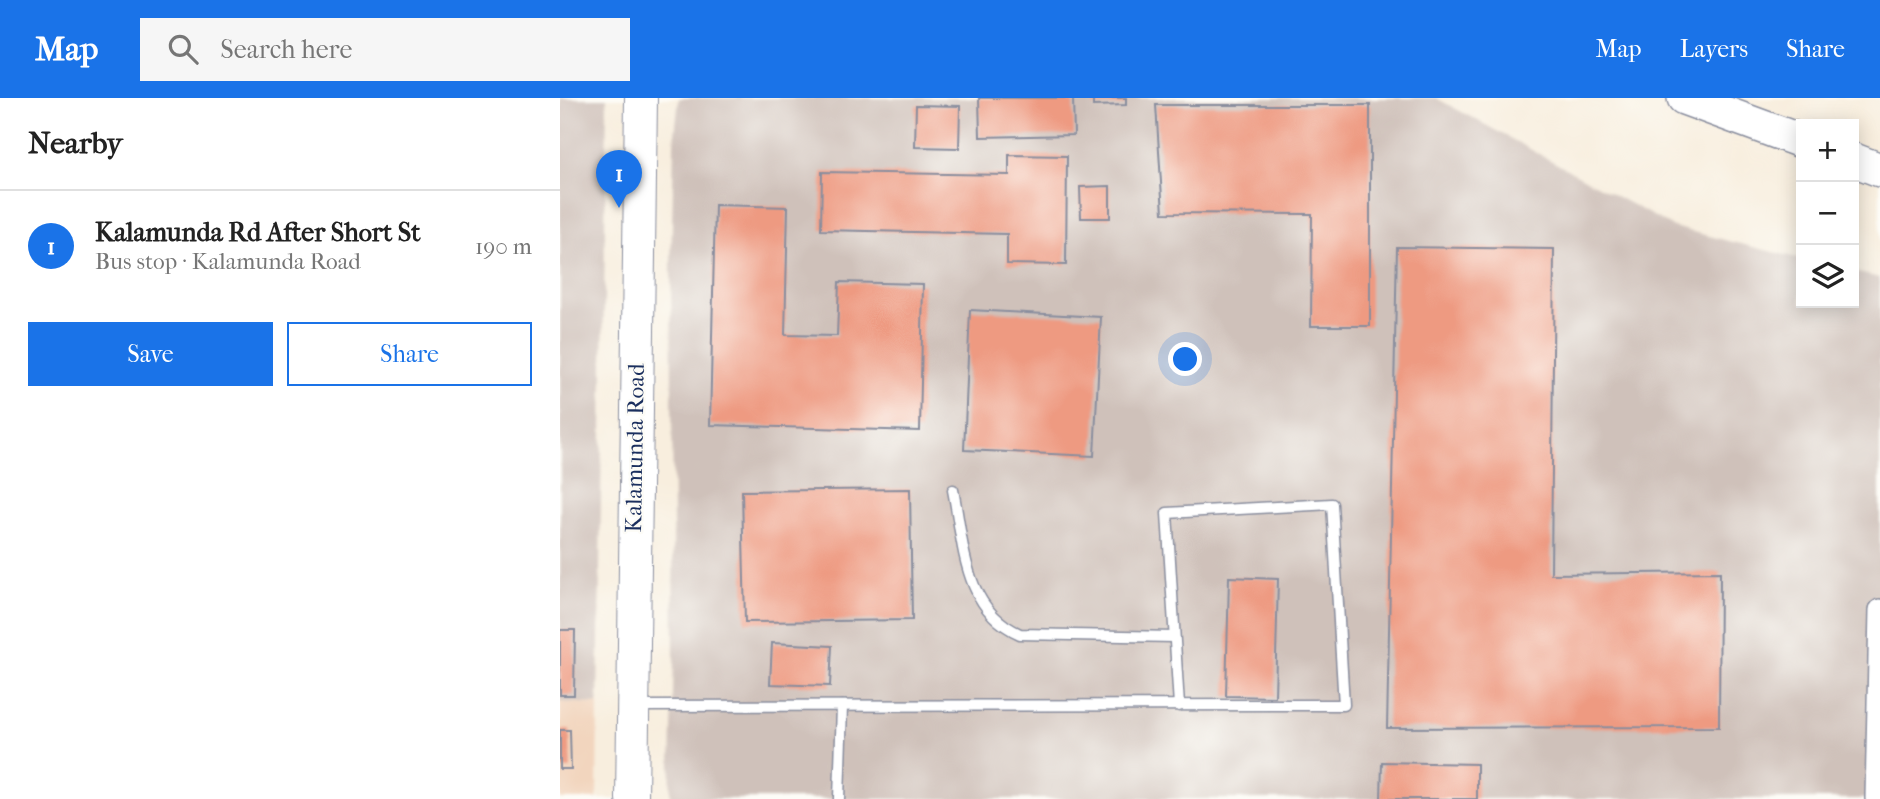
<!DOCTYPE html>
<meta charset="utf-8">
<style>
:root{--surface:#fff;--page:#f6f6f6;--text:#222;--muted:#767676;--line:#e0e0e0;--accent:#1a73e8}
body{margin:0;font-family:"IM FELL French Canon",serif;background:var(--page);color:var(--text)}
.controls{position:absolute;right:21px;top:21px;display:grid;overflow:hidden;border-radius:0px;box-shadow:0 4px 18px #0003}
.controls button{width:63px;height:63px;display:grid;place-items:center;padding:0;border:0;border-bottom:2px solid var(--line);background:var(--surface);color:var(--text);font:35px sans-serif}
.you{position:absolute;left:626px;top:262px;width:24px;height:24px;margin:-18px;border:5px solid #fff;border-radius:50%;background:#1a73e8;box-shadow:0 0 0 10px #1a73e833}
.badge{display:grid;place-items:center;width:46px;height:46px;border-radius:50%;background:var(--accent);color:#fff;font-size:23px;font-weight:700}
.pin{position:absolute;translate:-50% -58px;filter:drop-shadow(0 2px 4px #0008)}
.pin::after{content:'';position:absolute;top:37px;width:24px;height:21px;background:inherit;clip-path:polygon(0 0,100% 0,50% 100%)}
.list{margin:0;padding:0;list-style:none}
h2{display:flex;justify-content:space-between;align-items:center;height:91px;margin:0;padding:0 28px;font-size:30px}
h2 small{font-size:23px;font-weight:400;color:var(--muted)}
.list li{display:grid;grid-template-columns:46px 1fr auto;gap:21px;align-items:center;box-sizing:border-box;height:112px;padding:0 28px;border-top:2px solid var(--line)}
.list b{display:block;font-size:26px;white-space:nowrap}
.list p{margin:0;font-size:23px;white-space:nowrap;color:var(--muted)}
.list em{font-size:23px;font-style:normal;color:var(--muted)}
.actions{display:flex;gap:14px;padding:21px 28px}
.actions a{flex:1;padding:16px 0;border:2px solid var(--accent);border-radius:0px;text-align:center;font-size:24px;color:var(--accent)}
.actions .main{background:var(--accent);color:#fff}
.icon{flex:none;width:38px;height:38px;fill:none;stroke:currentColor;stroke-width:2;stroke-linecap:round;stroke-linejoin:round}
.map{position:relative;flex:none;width:1320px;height:701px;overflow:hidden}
header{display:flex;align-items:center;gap:42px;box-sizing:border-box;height:98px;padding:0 35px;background:var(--accent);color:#fff}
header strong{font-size:33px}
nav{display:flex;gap:38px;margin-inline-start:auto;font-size:24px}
.search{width:490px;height:63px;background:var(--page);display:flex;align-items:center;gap:18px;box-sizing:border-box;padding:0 24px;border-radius:0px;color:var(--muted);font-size:26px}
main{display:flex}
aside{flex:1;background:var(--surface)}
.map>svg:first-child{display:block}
</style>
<header>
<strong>Map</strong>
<div class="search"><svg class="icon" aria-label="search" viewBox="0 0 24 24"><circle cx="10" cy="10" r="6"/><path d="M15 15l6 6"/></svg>Search here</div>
<nav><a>Map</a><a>Layers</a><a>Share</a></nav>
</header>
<main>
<aside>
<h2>Nearby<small></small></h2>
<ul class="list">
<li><span class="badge">1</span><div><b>Kalamunda Rd After Short St</b><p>Bus stop · Kalamunda Road</p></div><em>190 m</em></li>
</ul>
<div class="actions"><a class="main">Save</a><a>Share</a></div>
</aside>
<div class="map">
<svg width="1320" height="701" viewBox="0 0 1320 701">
<rect width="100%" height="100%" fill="#fdfcf7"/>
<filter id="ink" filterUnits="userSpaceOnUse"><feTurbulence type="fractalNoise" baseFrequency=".0143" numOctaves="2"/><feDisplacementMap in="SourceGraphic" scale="14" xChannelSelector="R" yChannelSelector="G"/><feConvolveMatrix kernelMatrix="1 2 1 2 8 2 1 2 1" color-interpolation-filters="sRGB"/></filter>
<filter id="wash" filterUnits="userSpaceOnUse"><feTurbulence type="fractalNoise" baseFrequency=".00686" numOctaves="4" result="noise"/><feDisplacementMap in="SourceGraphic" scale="28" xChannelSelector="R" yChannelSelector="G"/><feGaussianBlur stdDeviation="1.57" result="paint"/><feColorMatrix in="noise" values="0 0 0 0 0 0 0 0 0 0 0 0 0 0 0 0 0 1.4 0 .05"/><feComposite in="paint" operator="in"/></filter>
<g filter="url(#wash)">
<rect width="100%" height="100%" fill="#f8eede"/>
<!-- built -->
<path fill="#f2d5be" d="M0,604L38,606L37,701H0Z"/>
<!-- industrial -->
<g fill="#cfc1ba">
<path d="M0,0H47L38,606L0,604Z"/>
<path d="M119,0H876L1113,129L1241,161V205H1294V174L1320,180V701H110L114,560L111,167L114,45Z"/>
</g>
<g id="blocks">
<!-- building -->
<g fill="#ee9a81">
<path d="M419,0H513L514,37L420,39Z"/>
<path d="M533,0H566V7L533,8Z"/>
<path d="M356,7L400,8L399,50L355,49Z"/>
<path d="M596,7H810V228H751L752,116L603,115Z"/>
<path d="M449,57L507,58L506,167L447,166V136L261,132L262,74L449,77Z"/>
<path d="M550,88V120H521L520,89Z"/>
<path d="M155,107L228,109L225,237L277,238L279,184L363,186L360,333L150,327Z"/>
<path d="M837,149L994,151L991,476L1160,474L1159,629L827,630Z"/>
<path d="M410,212L541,219L534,358L404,352Z"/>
<path d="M350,391L352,522L185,524L182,393Z"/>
<path d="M669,479L718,481L715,599L666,598Z"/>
<path d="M0,532H15L14,597H0Z"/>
<path d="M212,545L272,548L270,588L210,586Z"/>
<path d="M0,632H10L11,671H0Z"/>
<path d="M822,664L917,666V701H821Z"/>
</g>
</g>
</g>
<g filter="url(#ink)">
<use href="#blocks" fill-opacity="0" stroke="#8a8e9e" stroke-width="2"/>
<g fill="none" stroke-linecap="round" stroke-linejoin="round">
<defs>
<g id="service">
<path d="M393,392C404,446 403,511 460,536L614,539"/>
<path d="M75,608L784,607L772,406L607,415L619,608"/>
<path d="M279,701L282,608"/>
</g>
<path id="minor" d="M1316,701L1320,512"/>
<path id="primary" d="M72,701L81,0"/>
<g id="trunk">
<path d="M1124,0L1241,43"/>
<path d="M1294,62L1320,72"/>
</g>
</defs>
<!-- service casing -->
<use href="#service" stroke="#8a8e9e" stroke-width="13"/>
<!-- minor casing -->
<use href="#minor" stroke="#8a8e9e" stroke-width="24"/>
<!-- primary casing -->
<use href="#primary" stroke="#8a8e9e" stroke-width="34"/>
<!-- trunk casing -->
<use href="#trunk" stroke="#8a8e9e" stroke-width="36"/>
<!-- service -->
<use href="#service" stroke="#fff" stroke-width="10"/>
<!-- minor -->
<use href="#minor" stroke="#fff" stroke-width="21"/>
<!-- primary -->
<use href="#primary" stroke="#fff" stroke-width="32"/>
<!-- trunk -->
<use href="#trunk" stroke="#fff" stroke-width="33"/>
</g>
</g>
<g text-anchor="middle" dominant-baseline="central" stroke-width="5" stroke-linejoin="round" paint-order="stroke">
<!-- street labels -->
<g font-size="23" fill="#1b2f5e" stroke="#fdfcf7">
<text transform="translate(75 350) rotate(-89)">Kalamunda Road</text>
</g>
</g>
</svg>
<div class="controls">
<button>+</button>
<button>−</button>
<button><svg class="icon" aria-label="layers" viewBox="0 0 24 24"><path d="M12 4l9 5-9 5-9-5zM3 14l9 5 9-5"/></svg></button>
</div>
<div class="you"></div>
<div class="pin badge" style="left:59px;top:110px">1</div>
</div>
</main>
